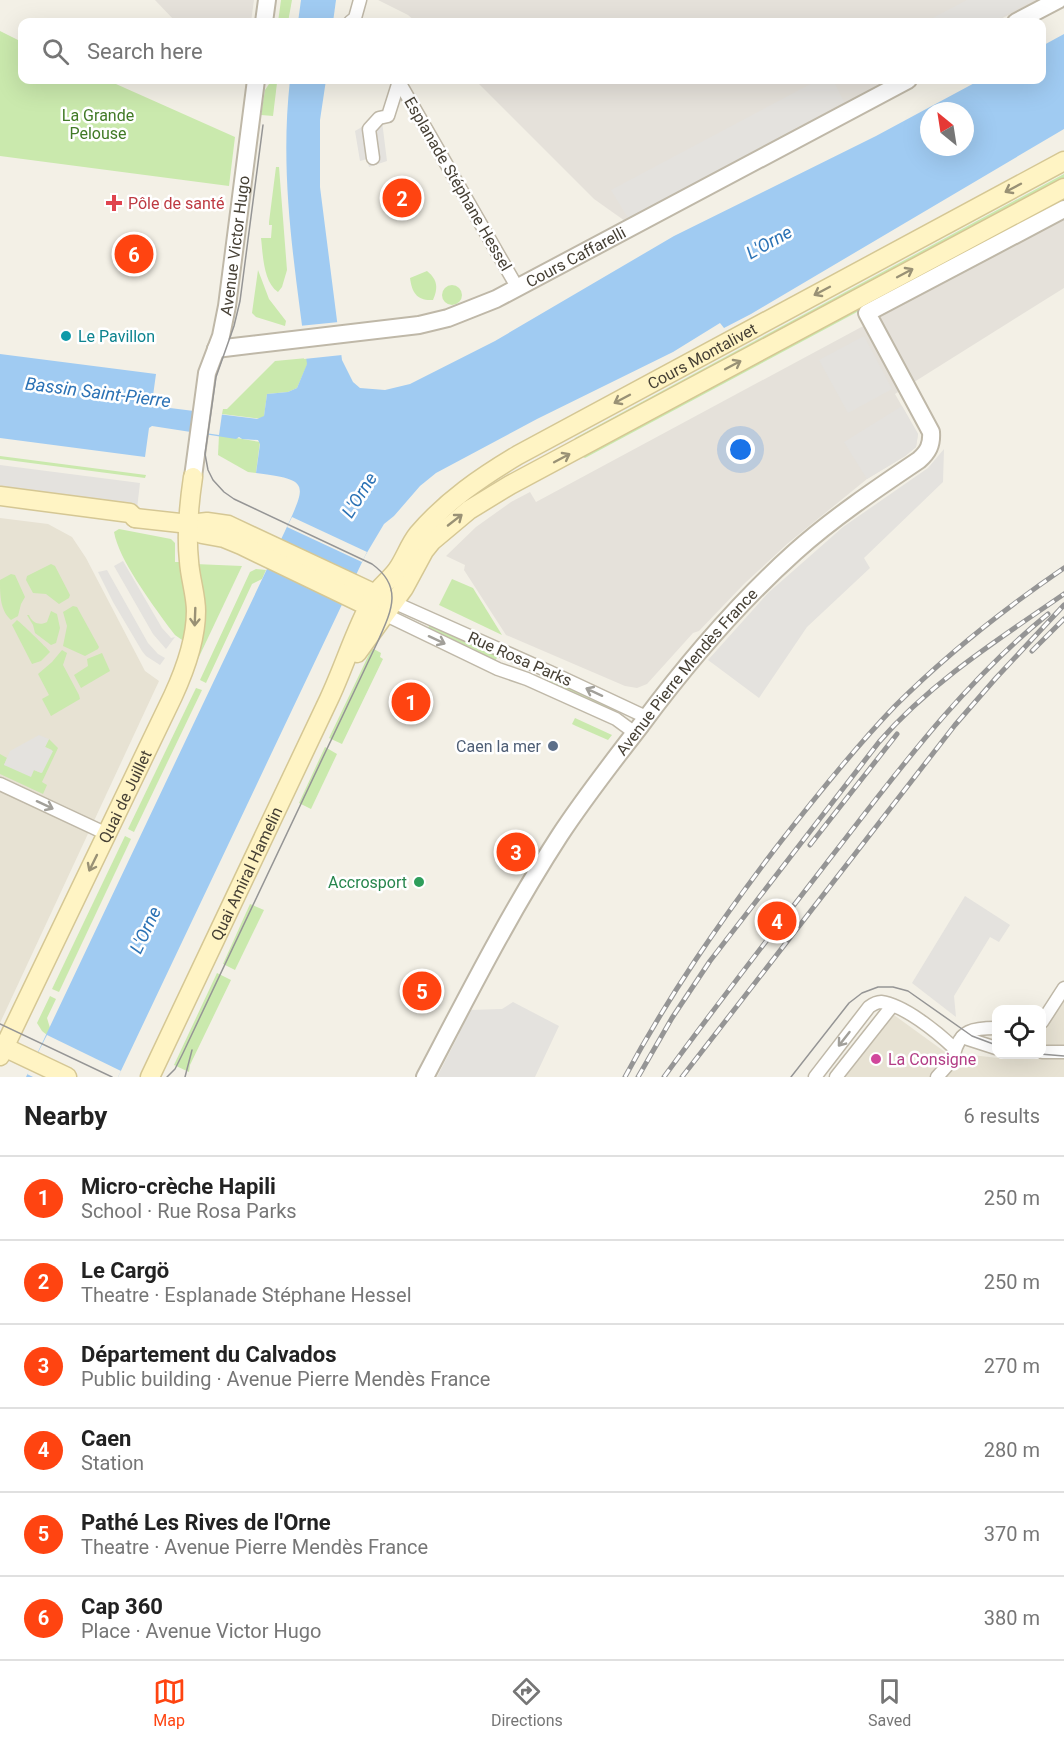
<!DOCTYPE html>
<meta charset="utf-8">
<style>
:root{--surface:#fff;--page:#f2f2f2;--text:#222;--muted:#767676;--line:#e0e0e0;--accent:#f41}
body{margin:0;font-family:Roboto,sans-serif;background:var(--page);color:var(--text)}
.controls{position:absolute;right:18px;bottom:18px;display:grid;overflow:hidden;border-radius:12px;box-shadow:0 6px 24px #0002}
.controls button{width:54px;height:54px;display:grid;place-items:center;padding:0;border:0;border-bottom:2px solid var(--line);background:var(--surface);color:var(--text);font:30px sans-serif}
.compass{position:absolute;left:920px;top:102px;width:54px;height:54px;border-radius:50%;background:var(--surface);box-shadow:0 6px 24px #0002;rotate:330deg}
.you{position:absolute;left:741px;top:450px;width:21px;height:21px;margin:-15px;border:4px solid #fff;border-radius:50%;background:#1a73e8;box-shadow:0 0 0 9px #1a73e833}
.badge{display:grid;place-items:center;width:39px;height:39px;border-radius:50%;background:var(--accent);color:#fff;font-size:20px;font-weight:700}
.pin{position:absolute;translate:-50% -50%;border:3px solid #fff;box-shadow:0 2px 6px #0006}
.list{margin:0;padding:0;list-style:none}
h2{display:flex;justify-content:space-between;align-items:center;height:78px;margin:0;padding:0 24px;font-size:26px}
h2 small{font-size:20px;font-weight:400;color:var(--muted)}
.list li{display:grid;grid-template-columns:39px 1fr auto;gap:18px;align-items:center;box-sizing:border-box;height:84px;padding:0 24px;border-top:2px solid var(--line)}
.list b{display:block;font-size:22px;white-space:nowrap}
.list p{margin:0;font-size:20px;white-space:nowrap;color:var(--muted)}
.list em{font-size:20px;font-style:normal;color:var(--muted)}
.icon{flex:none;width:33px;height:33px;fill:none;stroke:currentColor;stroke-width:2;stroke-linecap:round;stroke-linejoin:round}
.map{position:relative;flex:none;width:1064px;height:1077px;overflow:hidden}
.search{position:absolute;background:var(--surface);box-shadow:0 6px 24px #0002;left:18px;right:18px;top:18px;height:66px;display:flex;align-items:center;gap:15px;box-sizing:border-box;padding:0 21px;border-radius:12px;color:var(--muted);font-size:22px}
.sheet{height:582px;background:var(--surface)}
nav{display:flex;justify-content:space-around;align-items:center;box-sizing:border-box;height:84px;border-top:2px solid var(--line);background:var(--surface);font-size:16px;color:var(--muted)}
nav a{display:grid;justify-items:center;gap:3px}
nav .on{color:var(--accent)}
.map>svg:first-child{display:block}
</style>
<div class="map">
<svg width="1064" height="1077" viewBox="0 0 1064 1077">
<rect width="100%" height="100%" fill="#f3f0e6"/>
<!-- residential -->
<g fill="#e7e2d3">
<path d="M0,518L48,524L72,537L86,558L145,671L159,681L0,1023Z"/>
<path d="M1064,998V1077H845L894,1015L945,1052L1007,1059L1017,1055L1042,1054L1043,1032Z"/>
</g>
<!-- industrial -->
<g fill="#e5e1da">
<path d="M155,0H254L251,22H176Z"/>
<path d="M378,0H1037L995,22H416L408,15Z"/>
<path d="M475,80H888L625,221L594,199Z"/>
<path d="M1064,218V288L895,394L918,434L916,447L905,456L867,479L787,544L744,584L699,631L693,633L647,684L637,688L625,686L506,635L464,570L465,565L446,556L476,527L511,502L530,492L536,502Z"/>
</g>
<!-- education -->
<path fill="#ede6cf" d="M410,686L422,692L414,711L411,710L409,712L400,708Z"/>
<!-- green -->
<g fill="#cae9ad">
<path d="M281,0H292L288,22H278Z"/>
<path d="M0,31L22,42V80H107L235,137L229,186L0,156Z"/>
<path d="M271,81L277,83L273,116L261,115L265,90Z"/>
<path d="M276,167H279L287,270L282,287L278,292C263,282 263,254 261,238H271L272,225H269V222Z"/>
<path d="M1064,174V181L574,441L575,438Z"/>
<path d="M1064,194V201L585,458L583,457V454Z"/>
<path d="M258,270L269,299L286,321L285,326L256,317L252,313Z"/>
<path d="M427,271C438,280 438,288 433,300C417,301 412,293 410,278Z"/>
<circle cx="452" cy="295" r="10"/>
<path d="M307,358V365L297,388L288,392L267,394L264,417L262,419L222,414L223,409H227L275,361Z"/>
<path d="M219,435L260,442L256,473L248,472L218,455Z"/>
<path d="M0,456L146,475L145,478L0,459Z"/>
<path d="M119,529L171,539L175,543V562H184L189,607L185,642L175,635L168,626C151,602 119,560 114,532Z"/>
<path d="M51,564L55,566L70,595L69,598L59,604L46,594L33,593L26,580L27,576Z"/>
<path d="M195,564L242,566L180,697Z"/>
<path d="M256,569L266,570L262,579L252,584L206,683L200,680L250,572Z"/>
<path d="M11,574L15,575L25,597L21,604L18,616L11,620C0,610 0,595 0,580Z"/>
<path d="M452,579L473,588L502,635L439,605Z"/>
<path d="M73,606L77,607L99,647L98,649L85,656L63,646L67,626L63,612Z"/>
<path d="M51,611L57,614L60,628L56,643L51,645L35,633L33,625L27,615H29C32,623 40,626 47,622Z"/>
<path d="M17,620C20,622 46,647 50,652L41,661L32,664L12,625Z"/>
<path d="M430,624L498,656L494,663L426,632Z"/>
<path d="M372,648L381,653L380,657L383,659L342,744L329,738Z"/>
<path d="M62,650L67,653L63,665L79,695L80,699L51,716L42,699L49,695L38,674L52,662Z"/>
<path d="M102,653L110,671L81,688L74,675L88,666L87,659Z"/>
<path d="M553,676L619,707L615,713L548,683Z"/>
<path d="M196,688L202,690L134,832L128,829Z"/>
<path d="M575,718L612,735L608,740L576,726L572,724Z"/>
<path d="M49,739L58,748L42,782L47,785L43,794L0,774V754L7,758L4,765L34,770L41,773L52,750L45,747Z"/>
<path d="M325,747L337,754L311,809L299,803Z"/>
<path d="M125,836L131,839L59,992L52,989Z"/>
<path d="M250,904L264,910L235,970L223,964Z"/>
<path d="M217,973L231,980L190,1065L189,1072L174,1065Z"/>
<path d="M50,996L56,999L47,1018L50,1028L47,1035L42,1031L37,1023Z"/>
</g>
<!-- parking -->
<g fill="#e4e2de">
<path d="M967,0H1034L992,22H925Z"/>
<path d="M818,80H833L844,102L628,218L611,190Z"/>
<path d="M375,115L382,121L387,161L369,167L367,159L360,161L355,131L362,127Z"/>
<path d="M864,336L892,389L848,413L819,360Z"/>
<path d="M902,406L918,434L916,447L905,456L867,479L844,442Z"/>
<path d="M944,449L943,482L864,558L870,568L807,627L759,698L708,660L768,593L843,527L928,468Z"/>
<path d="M0,465L140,483L137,509L0,491Z"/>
<path d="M123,561L162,628L171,638L175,637L166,649L153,634L114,566Z"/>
<path d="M107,570L148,643L158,654L165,658L160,665L146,656L142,651L113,602L98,572Z"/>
<path d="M39,735L49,739L45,747L53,751L42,773L34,770L31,777L4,765L10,751Z"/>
<path d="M965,896L1010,925L999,942L990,937L954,996L956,1017L912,983Z"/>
<path d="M513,1002L559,1026L535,1077H437L459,1034L456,1032L469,1010L502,1009Z"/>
</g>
<!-- water -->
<g fill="#a0cbf2" fill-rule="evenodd">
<path d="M301,0H336L333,22H298Z"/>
<path d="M1064,34V129L751,314L724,328L720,323L673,352L537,419L436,473L420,486L394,516L384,524L365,556L118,1077H26L285,531C307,483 310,480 256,473L260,444L258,440L242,439L239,437L236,439L152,426L149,428L145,457L0,438V354L156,374L152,403L154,406L257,419L264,416L267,394L288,392L297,388L307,364C295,267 279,178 290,80H326L320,120V187L342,360L353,382L360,388L385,390L410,384L495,341L674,236L876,136L980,80H1042V46ZM929,111H965V147H929Z"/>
</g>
<!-- pier -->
<g fill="#f3f0e6">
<path d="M339,322L342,355L304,359L299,326Z"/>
<path d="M193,410L222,414L219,435L191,431Z"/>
<path d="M292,517L367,552L362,562L287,527Z"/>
<path d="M47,1035L121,1071L118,1077H33L27,1074Z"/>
</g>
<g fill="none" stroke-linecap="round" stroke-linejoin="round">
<defs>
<g id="minor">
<path d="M350,22L355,18L360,0"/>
<path d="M398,80L517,287"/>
<path d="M373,158L369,129L379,118L388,116L399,81"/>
<path d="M393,602L550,672L646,717"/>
<path d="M384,614L498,669L527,679L616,719L635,733"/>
<path d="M0,784L107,834"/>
<path d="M1042,1022L1064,988"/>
<path d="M962,1037L996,1048"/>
<path d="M1042,1052H1064"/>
<path d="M815,1077L869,1007C873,1004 876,1002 881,1002C904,1005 937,1032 954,1048"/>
<path d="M836,1077L892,1006"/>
<path d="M937,1077C942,1071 952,1062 954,1054C960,1030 973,1028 996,1028"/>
</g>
<g id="tertiary">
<path d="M264,22L267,0"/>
<path d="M1016,22L1058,0"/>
<path id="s1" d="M216,349L419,325L448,318L496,299L908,80"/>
<path id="s2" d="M193,477L207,373L221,336L227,306L256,80"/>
<path id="s3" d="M425,1077C468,995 510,912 560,835C585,797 613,761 641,725C687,663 737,604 795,552C833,518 876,489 919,460C928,452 932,445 931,432L867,313L1064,209"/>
</g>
<g id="secondary">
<path d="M0,496L130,513L135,518"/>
<path d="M135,518L189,524L207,522L228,525L386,599"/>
<path d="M189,524L202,534L224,538L241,545L378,611"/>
<path d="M357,653L404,588L424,551L432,541L469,510L510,485L1064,188"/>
<path d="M4,1047L67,1077"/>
<path id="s4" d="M0,1056L173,696C185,670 196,641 196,611C196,595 190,578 189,561C186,534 189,504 193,477"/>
<path id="s5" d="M150,1077L329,699C345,665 355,630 373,598C379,587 390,580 397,570C405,559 409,545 418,534C446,501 481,477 518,455L1064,161"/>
</g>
</defs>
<!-- minor casing -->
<use href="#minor" stroke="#bfb8a8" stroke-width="15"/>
<!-- tertiary casing -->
<use href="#tertiary" stroke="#bfb8a8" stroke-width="20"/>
<!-- secondary casing -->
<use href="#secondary" stroke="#d5c794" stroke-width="21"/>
<!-- minor -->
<use href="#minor" stroke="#fff" stroke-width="12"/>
<!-- tertiary -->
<use href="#tertiary" stroke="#fff" stroke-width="16"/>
<!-- secondary -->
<use href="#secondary" stroke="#fff4c4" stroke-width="18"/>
<!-- tram -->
<g stroke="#959595" stroke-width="1.5">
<path d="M0,1024L112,1077"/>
<path d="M1040,1054L1064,1056"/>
<path d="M167,1077L175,1069L183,1053L378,641C391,612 404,587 372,564L234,499L224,492L213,480L208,470L205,454L216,377L234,326L240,301L263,125"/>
<path d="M185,1077L192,1050"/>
<path d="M791,1077L849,1003L862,993L878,987H893L908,991L972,1036L996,1045"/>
</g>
<defs>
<g id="rail">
<path d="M1032,651L1064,619"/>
<path d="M810,845L897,734"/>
<path d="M625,1077C669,995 719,923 775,849C813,800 852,751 895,706C947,654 1004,609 1064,568"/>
<path d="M638,1077L672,1018L710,961L879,742C931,682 999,639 1064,594"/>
<path d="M664,1077C719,1001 778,926 835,852C901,767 964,682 1048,614"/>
<path d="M682,1077L955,725L996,678L1064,605"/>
</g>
</defs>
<!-- rail casing -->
<use href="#rail" stroke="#959595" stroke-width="5"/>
<!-- rail -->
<use href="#rail" stroke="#fff" stroke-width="3" stroke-dasharray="9" stroke-linecap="butt"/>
</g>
<!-- one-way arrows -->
<defs><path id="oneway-shaft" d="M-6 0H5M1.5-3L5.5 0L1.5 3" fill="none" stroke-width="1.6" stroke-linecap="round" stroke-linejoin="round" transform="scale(1.5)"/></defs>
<g stroke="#999175">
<use href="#oneway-shaft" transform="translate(1013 188) rotate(152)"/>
<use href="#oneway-shaft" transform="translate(905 273) rotate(-28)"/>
<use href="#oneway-shaft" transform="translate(822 291) rotate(152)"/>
<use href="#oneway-shaft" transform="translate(733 365) rotate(-28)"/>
<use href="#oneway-shaft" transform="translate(622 399) rotate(152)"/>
<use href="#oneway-shaft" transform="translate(562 458) rotate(-28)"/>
<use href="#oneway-shaft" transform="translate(455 520) rotate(-38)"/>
<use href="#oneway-shaft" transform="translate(195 617) rotate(92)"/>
<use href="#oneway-shaft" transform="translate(93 863) rotate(116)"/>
</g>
<g stroke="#a2a09a">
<use href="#oneway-shaft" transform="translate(437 640) rotate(25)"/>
<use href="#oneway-shaft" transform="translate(594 692) rotate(-155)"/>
<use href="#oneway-shaft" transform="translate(45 805) rotate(25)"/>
<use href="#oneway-shaft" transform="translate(844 1039) rotate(128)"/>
</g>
<!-- markers -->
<path fill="#e0444e" stroke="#fff" stroke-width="2" d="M111 194h6v6h6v6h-6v6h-6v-6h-6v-6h6z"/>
<circle fill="#0f9aa8" stroke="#fff" stroke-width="2" cx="66" cy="336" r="6"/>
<circle fill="#5c6f8a" stroke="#fff" stroke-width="2" cx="553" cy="746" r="6"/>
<circle fill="#2e9e5b" stroke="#fff" stroke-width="2" cx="419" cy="882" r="6"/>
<circle fill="#d1479c" stroke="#fff" stroke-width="2" cx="876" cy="1059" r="6"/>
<g text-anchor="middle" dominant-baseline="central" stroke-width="5" stroke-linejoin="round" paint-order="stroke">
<!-- park labels -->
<g font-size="16" fill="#417a26" stroke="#fff">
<text x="98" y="115">La Grande<tspan x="98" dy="18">Pelouse</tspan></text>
</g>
<!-- street labels -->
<g font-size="16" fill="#464035" stroke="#fff">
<text transform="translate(458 184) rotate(60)">Esplanade Stéphane Hessel</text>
<text stroke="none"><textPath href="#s2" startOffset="236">Avenue Victor Hugo</textPath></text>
<text stroke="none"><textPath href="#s1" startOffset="376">Cours Caffarelli</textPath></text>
<text stroke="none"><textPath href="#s5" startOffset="944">Cours Montalivet</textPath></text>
<text transform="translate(520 659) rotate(24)">Rue Rosa Parks</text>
<text stroke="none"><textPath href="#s3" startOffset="484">Avenue Pierre Mendès France</textPath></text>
<text stroke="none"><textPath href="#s4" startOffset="288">Quai de Juillet</textPath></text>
<text stroke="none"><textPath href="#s5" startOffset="225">Quai Amiral Hamelin</textPath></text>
</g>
<!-- health labels -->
<g font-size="16" fill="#be3a42" stroke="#fff" text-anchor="start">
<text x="128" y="203">Pôle de santé</text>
</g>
<!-- culture labels -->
<g font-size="16" fill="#0d838f" stroke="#fff" text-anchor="start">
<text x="78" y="336">Le Pavillon</text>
</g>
<!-- service labels -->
<g font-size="16" fill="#4e5e75" stroke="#fff" text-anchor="end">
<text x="541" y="746">Caen la mer</text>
</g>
<!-- leisure labels -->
<g font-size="16" fill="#27864d" stroke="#fff" text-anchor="end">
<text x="407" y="882">Accrosport</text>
</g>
<!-- hotel labels -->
<g font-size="16" fill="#b23c85" stroke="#fff" text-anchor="start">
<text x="888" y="1059">La Consigne</text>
</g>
<!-- water labels -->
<g font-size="18" font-style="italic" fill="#2b72b5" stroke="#fff">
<text transform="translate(769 242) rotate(-29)">L'Orne</text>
<text transform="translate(98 392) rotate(7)">Bassin Saint-Pierre</text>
<text transform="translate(359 495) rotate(-58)">L'Orne</text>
<text transform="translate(145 930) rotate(-65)">L'Orne</text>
</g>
</g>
</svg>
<div class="controls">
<button><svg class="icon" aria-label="locate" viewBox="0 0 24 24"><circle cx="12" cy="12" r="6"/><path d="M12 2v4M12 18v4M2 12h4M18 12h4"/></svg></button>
</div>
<svg class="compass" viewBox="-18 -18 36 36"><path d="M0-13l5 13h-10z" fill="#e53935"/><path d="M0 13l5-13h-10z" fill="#767676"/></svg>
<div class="you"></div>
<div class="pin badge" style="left:411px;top:702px">1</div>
<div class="pin badge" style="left:402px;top:198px">2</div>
<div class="pin badge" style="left:516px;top:852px">3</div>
<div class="pin badge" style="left:777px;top:921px">4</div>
<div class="pin badge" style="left:422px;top:991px">5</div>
<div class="pin badge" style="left:134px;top:254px">6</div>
<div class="search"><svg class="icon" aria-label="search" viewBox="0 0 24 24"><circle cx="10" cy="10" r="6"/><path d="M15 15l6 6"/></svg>Search here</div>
</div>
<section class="sheet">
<h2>Nearby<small>6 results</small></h2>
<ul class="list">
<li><span class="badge">1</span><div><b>Micro-crèche Hapili</b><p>School · Rue Rosa Parks</p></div><em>250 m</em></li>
<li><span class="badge">2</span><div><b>Le Cargö</b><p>Theatre · Esplanade Stéphane Hessel</p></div><em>250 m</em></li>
<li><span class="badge">3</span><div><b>Département du Calvados</b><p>Public building · Avenue Pierre Mendès France</p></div><em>270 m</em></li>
<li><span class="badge">4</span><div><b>Caen</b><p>Station</p></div><em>280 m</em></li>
<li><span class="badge">5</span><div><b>Pathé Les Rives de l'Orne</b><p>Theatre · Avenue Pierre Mendès France</p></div><em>370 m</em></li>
<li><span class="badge">6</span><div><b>Cap 360</b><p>Place · Avenue Victor Hugo</p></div><em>380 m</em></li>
</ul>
</section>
<nav>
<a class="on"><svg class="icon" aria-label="map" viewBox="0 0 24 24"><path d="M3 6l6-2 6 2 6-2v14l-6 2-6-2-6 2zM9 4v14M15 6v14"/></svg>Map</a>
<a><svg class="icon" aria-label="directions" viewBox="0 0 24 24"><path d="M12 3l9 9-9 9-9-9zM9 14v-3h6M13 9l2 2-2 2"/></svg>Directions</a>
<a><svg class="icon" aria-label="saved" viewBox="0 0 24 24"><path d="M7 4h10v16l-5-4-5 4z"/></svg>Saved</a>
</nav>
